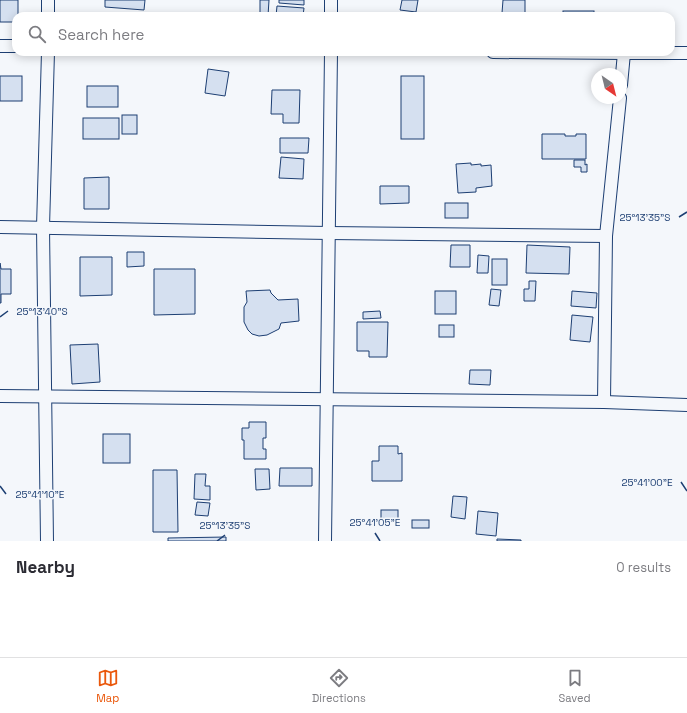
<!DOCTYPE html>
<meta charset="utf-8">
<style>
:root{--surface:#fff;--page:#f7f7f7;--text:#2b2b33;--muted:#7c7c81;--line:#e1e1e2;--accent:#ea580c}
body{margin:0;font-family:"Space Grotesk",sans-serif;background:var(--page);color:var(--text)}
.compass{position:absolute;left:591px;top:68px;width:36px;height:36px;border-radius:50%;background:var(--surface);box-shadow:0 2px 10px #0003;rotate:145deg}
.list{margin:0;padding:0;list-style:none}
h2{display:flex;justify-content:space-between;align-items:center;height:52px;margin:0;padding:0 16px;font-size:17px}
h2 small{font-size:13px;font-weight:400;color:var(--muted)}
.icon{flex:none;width:22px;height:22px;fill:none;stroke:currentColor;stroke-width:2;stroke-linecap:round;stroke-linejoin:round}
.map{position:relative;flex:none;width:687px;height:541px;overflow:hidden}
.search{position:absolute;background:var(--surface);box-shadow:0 2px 10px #0003;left:12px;right:12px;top:12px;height:44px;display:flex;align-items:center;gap:10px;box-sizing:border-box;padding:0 14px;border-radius:12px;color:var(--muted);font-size:15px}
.sheet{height:116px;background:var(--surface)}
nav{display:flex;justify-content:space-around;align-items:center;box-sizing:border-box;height:56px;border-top:1px solid var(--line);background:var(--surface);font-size:11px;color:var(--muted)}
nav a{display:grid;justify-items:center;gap:2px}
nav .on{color:var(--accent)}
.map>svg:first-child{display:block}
</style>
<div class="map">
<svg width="687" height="541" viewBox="0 0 687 541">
<rect width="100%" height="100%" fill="#f4f7fb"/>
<!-- building -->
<g fill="#d5e0f0" stroke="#1d3f73">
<path d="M0,0H18V16H16V22H0Z"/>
<path d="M105,0H145L144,10L105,7Z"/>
<path d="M260,0H269L268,16H260Z"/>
<path d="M279,0H304V5L279,3Z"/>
<path d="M402,0H418L416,12L400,10Z"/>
<path d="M503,0H525V13H502Z"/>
<path d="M277,6L304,8L303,16H276Z"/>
<rect x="563" y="11" width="31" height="5"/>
<path d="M208,69L229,72L225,96L205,93Z"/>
<rect x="0" y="76" width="22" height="25"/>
<rect x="401" y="76" width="23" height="63"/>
<rect x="87" y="86" width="31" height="21"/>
<path d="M272,90H300L299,123H283V114H271Z"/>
<rect x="122" y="115" width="15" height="19"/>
<rect x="83" y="118" width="36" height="21"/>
<path d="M542,134H565V136H576V134H586V159H542Z"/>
<path d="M280,138H309L308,153H280Z"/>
<path d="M281,157L304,159L303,179L279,178Z"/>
<path d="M574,160H585V165L587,164V172H581V167H574Z"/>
<path d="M471,163V165L481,164V166L491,165L492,186L476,188V192L458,193L456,164Z"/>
<path d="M109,177V209H84V178Z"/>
<path d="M380,186H409V203L380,204Z"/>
<rect x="445" y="203" width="23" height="15"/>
<path d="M451,245H470V267H450Z"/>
<path d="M527,245L570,247L569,274L526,273Z"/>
<path d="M127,252H144V266L127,267Z"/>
<path d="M478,255L489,256L488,273H477Z"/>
<path d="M80,257H112V295L80,296Z"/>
<rect x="492" y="259" width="15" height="26"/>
<path d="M0,263L1,269H11V294H1V303H0Z"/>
<path d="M154,269H195V314L154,315Z"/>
<path d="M529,281H536L535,301H524V289H529Z"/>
<path d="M491,289L501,290L499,306L489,305Z"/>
<path d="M270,290L271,293L278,300L298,299L299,321L281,323L279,329L267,335L259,336L252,334L248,330L244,322V307L247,302L246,291Z"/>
<rect x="435" y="291" width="21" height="23"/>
<path d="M572,291L597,293L596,308L571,306Z"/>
<path d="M380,311L381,318L363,319V312Z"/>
<path d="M572,315L593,317L590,342L570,340Z"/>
<path d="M357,322H388L387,357H369V351H357Z"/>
<rect x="439" y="325" width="15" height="12"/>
<path d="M98,344L100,382L72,384L70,345Z"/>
<path d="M470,370H491L490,385L469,384Z"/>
<path d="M249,422H266V438H263V449H266V459H244V440H242V428H249Z"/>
<rect x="103" y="434" width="27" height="29"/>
<path d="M379,446H398V454L402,453V481H372V461H379Z"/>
<path d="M280,468H312V486H279Z"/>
<path d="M255,469H269L270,489L256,490Z"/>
<path d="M153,470H177L178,532H153Z"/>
<path d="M195,474H206L205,486H210V500L194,499Z"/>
<path d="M453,496L467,497L465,519L451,517Z"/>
<path d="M197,502L210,503L208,516L195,515Z"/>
<rect x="381" y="510" width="17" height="10"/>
<path d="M478,511L498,513L496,536L476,534Z"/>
<rect x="412" y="520" width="17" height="8"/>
<path d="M226,537V541H168V538Z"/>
<path d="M497,539L521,540V541H497Z"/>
</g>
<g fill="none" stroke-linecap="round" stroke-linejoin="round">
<defs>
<g id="street">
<path d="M48,0V16"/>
<path d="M331,0V16"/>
<path d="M0,46H16"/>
<path d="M493,52L624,53H687"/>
<path d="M621,85L624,53"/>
<path d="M0,227L329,233L606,236"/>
<path d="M0,396L604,402L687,405"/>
<path d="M604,402L606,236L620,98"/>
<path d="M47,541L43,227L48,52"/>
<path d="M325,541L331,52"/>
</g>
</defs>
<!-- street casing -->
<use href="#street" stroke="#1d3f73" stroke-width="14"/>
<!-- street -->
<use href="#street" stroke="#f4f7fb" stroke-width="12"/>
</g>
<!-- ticks -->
<path fill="none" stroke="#1d3f73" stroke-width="1.5" d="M679,217L687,212M0,317L8,311M681,482L687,491M0,486L6,494M375,533L380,541M217,541L225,535"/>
<g font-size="10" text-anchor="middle" fill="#1d3f73" stroke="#f4f7fb" stroke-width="3" stroke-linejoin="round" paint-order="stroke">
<text x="645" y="221">25°13'35"S</text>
<text x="42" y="315">25°13'40"S</text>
<text x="647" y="486">25°41'00"E</text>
<text x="40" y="498">25°41'10"E</text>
<text x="375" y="526">25°41'05"E</text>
<text x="225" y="529">25°13'35"S</text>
</g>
</svg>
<svg class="compass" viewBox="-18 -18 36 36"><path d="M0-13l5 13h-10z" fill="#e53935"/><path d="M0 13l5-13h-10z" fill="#7c7c81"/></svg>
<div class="search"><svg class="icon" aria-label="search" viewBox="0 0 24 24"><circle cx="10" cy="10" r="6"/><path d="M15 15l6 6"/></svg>Search here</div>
</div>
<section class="sheet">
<h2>Nearby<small>0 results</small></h2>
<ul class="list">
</ul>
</section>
<nav>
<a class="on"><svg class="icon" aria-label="map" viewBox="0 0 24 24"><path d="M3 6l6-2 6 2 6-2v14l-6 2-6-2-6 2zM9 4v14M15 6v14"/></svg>Map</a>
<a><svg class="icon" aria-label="directions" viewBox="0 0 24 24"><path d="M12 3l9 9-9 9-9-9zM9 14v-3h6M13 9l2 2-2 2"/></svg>Directions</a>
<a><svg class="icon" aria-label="saved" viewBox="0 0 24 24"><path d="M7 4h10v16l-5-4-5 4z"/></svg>Saved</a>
</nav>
